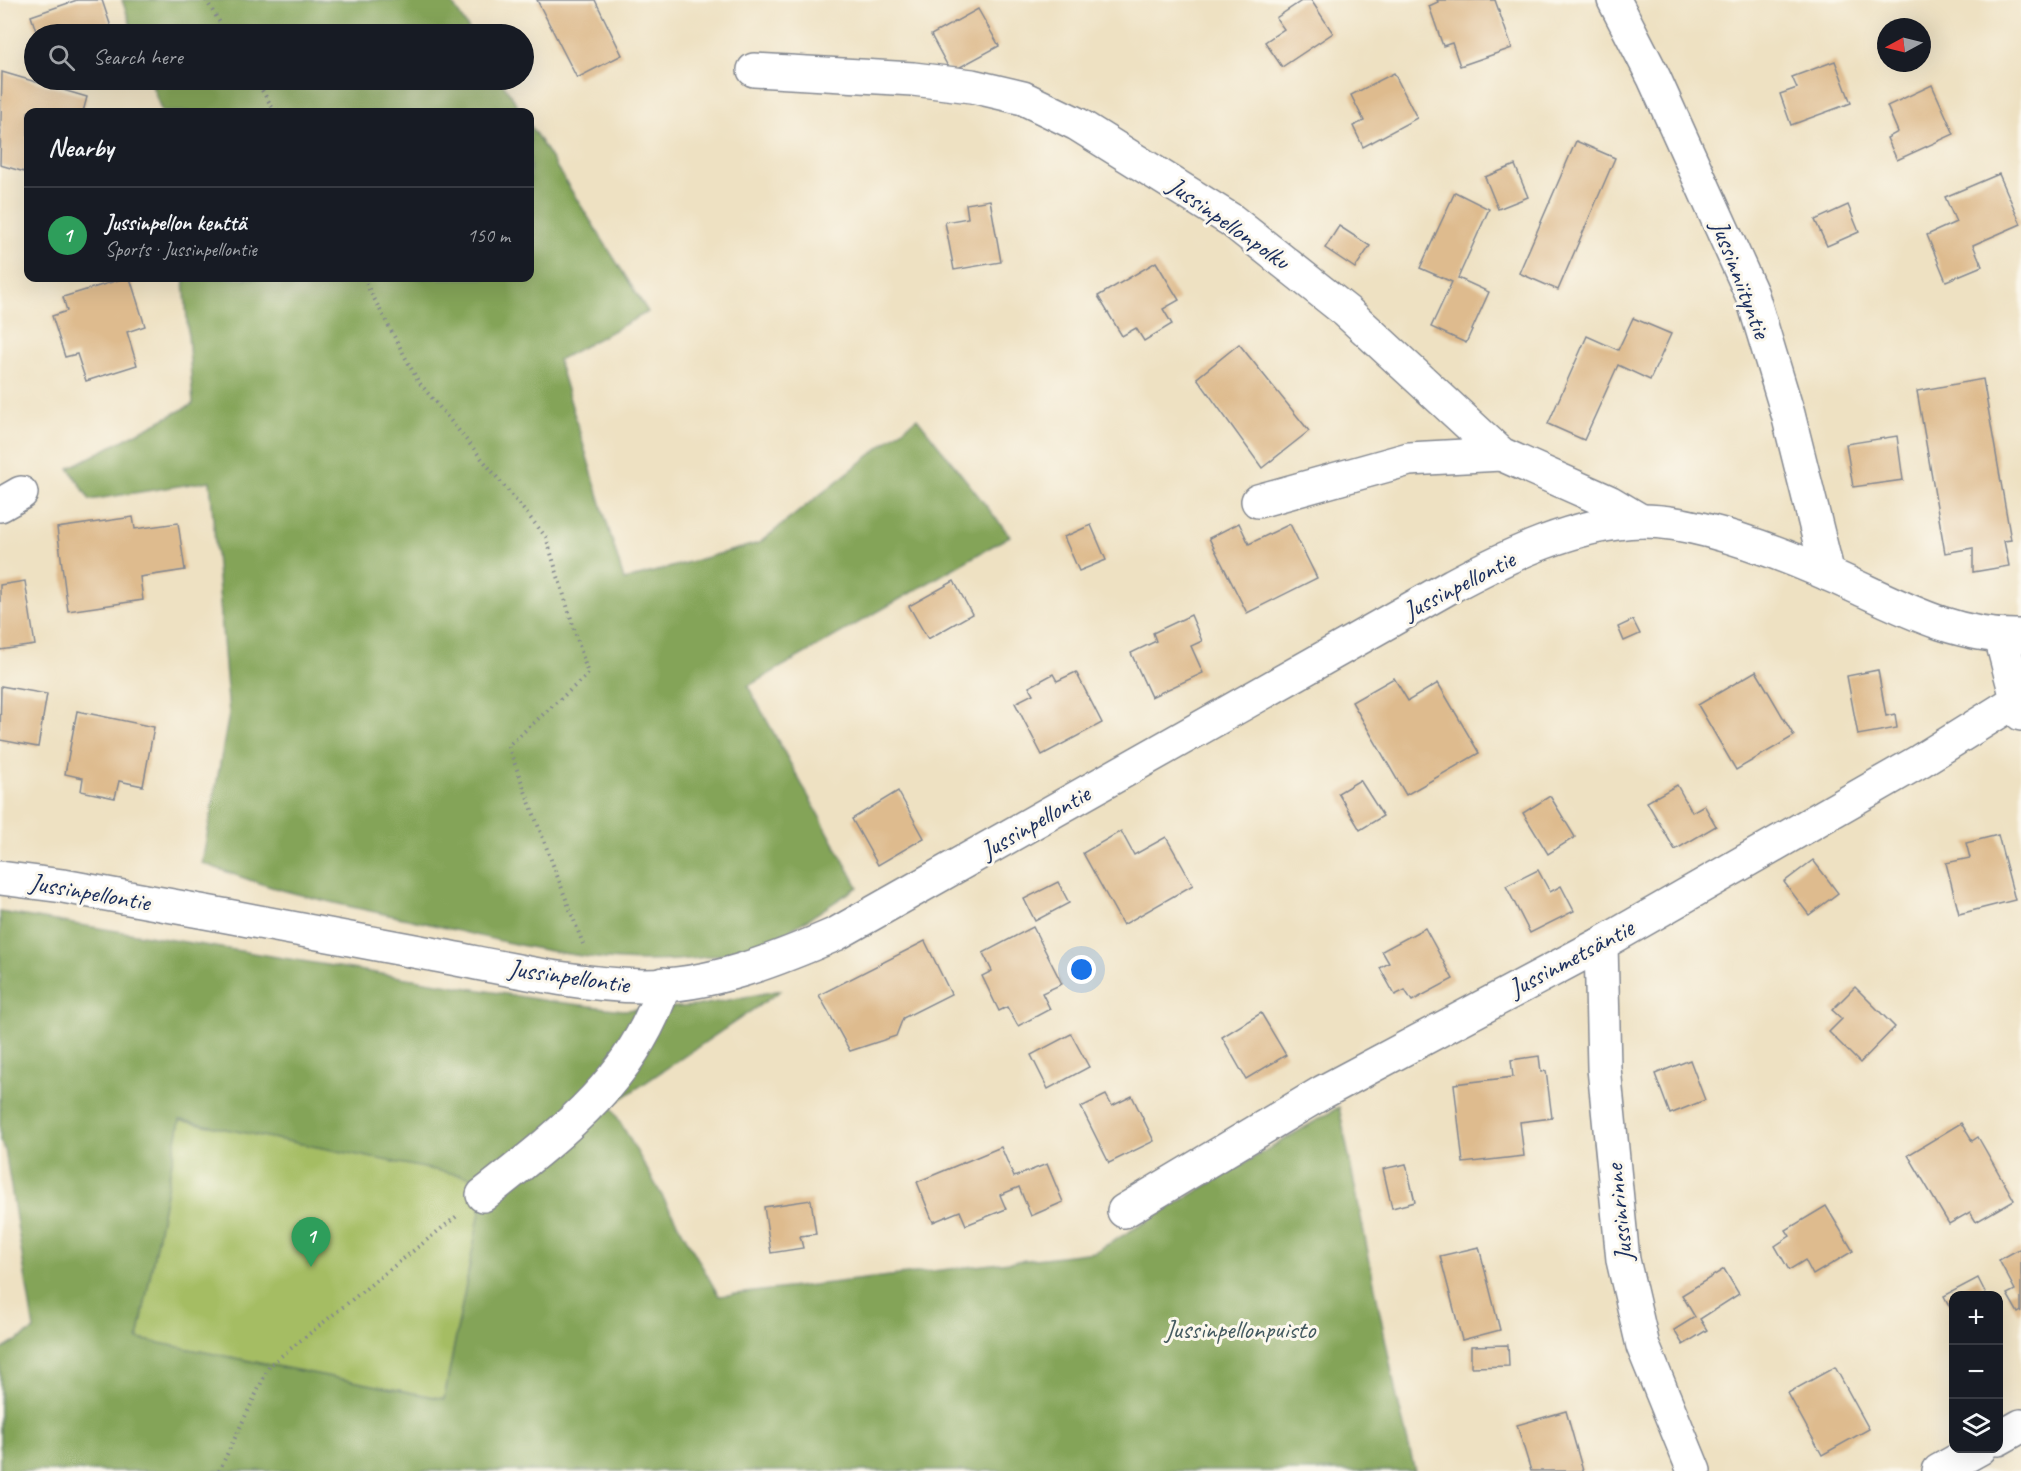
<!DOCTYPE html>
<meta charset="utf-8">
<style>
:root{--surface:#171b24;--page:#20242c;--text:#f1f3f6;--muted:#9ea1a6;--line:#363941;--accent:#0f766e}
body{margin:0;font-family:Caveat,sans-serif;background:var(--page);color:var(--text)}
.controls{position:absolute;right:18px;bottom:18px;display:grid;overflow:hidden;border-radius:12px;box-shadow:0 6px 24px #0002}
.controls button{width:54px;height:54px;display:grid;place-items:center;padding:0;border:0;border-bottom:2px solid var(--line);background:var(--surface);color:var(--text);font:30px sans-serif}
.compass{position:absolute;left:1877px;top:18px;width:54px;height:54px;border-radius:50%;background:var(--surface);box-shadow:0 6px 24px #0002;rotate:263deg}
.you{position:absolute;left:1082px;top:970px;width:21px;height:21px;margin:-15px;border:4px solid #fff;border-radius:50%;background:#1a73e8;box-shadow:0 0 0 9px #1a73e833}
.badge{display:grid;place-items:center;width:39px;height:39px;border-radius:50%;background:var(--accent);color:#fff;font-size:20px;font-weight:700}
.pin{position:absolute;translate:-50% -50px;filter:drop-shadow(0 2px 3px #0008)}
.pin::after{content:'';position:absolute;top:32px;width:21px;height:18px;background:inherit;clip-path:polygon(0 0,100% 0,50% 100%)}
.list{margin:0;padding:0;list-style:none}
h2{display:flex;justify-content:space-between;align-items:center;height:78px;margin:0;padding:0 24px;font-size:26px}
h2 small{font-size:20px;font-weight:400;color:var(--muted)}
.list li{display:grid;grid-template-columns:39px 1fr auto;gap:18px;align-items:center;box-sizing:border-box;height:96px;padding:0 24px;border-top:2px solid var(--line)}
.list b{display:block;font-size:22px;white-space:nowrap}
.list p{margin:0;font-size:20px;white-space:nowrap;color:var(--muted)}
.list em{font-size:20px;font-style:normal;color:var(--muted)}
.icon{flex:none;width:33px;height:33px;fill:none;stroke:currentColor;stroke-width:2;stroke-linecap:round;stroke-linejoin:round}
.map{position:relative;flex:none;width:2021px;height:1471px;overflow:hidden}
.search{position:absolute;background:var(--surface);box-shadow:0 6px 24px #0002;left:24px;top:24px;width:510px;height:66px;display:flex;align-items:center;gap:15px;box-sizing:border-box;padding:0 21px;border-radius:33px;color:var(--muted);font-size:22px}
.panel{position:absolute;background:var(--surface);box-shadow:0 6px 24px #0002;left:24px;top:108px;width:510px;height:174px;border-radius:12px}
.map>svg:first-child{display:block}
</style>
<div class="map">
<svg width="2021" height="1471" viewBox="0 0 2021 1471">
<rect width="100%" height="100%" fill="#fbf7ec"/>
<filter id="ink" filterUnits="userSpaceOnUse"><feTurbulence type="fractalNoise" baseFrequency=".0167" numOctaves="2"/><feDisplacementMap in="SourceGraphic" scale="12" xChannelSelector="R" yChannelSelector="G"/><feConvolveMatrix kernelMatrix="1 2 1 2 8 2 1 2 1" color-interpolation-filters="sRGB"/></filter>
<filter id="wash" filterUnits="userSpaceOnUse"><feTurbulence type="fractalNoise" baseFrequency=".008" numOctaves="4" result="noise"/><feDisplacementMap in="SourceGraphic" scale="24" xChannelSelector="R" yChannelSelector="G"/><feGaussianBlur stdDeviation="1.35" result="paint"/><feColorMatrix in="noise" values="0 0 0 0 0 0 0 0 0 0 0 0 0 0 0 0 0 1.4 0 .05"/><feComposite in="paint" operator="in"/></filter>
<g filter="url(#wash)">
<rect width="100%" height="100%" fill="#eee1c2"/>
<!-- green -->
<path fill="#a5bd63" stroke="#607660" stroke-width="1.5" d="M180,1120L486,1180L444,1399L138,1339Z"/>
<!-- forest -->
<g fill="#84a459" stroke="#506a5c" stroke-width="1.5" fill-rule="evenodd">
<path d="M122,0H450L472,34H134Z"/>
<path d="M150,80H501L522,112H162Z"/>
<path d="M530,125L648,312L558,360L624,580L759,543L917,418L1010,536L748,686L858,887C821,910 782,941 738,951C631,977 525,947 421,922C371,911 320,901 271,887C248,880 225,871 202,863L229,714L210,481L90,500L69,468L193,404L184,278H530Z"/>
<path d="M0,912L548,1001L623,1010L696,1006L782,990L611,1106L719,1296L1095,1252L1339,1107L1397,1398L1415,1471H0V1351L34,1330L5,1150L0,1141ZM180,1120L486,1180L444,1399L138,1339Z"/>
</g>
<g id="blocks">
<!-- building -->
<g fill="#debb8e">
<path d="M77,0H102L113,33L37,34L31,16Z"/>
<path d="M537,0H595L622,55L577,78Z"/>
<path d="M1303,0H1311L1333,33L1282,67L1265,42L1284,29L1276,18Z"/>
<path d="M1437,0H1495L1512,48L1460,66L1452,43L1443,46L1429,6L1438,2Z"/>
<path d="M978,9L999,46L951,72L931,35Z"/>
<path d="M1835,61L1851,103L1791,125L1780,94L1797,88L1792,77Z"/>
<path d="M2,72L87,97L83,112H28V173L0,165Z"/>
<path d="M1394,73L1417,118L1363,147L1353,126L1364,121L1351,95Z"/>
<path d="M1932,85L1954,134L1897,160L1887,138L1898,132L1887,106Z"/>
<path d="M1576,141L1615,158L1558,290L1519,273Z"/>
<path d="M1515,165L1528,197L1498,209L1485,177Z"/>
<path d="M1999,174L2021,224L1973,245L1982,266L1946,281L1927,235L1956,222L1945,197Z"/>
<path d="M1455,192L1489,209L1458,278L1489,292L1466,343L1431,327L1452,282L1420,268Z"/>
<path d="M990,200L1001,262L954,270L945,222L968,218L966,204Z"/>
<path d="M1848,205L1859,232L1827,246L1815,220Z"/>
<path d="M1339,226L1370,246L1355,268L1325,248Z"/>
<path d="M1156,262L1179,300L1163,309L1172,324L1144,341L1136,328L1122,336L1098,296Z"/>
<path d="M125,278H130L145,326L127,332L137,365L86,381L77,354L65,357L52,316L67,311L63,297Z"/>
<path d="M1633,318L1671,334L1650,380L1618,365L1584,440L1548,424L1587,336L1618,350Z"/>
<path d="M1239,344L1309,431L1262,468L1197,378Z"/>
<path d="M1983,379L2011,540L2004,541L2009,566L1973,572V548L1945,553L1917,391Z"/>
<path d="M1897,436L1903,480L1853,487L1846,444Z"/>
<path d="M133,517L135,529L178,523L185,570L140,577L143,600L68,611L57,528Z"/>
<path d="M1239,523L1249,544L1290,524L1317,578L1247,613L1209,538Z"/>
<path d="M1091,525L1106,560L1079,571L1064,537Z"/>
<path d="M25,581L35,645L0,650V585Z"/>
<path d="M954,581L972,614L928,639L909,606Z"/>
<path d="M1191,615L1202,641L1191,646L1203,673L1151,697L1131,653L1156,641L1153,633Z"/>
<path d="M1633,620L1640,634L1624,641L1618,627Z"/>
<path d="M1878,670L1886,716L1895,714L1897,728L1858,735L1847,676Z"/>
<path d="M1756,671L1794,736L1736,770L1698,705Z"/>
<path d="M1076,672L1102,723L1042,755L1015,703L1033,694L1029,687L1053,674L1057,681Z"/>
<path d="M1394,678L1408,701L1438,683L1479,753L1406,795L1352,702Z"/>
<path d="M1,686L47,694L38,747L0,740Z"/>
<path d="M77,711L154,727L143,786L119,781L115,798L81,791L83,778L65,774Z"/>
<path d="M1360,780L1383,816L1360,830L1338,793Z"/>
<path d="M1677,785L1692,812L1704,805L1716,826L1675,850L1647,802Z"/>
<path d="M898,791L924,838L878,865L852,819Z"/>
<path d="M1550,796L1575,837L1548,854L1523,813Z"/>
<path d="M1121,831L1134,855L1166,837L1193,885L1123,925L1083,853Z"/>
<path d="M1998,835L2015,900L1959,914L1946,863L1970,858L1966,843Z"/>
<path d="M1813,860L1838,893L1809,915L1784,882Z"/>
<path d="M1538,870L1550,892L1561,886L1574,911L1530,933L1506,886Z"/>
<path d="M1058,882L1069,903L1035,921L1024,899Z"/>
<path d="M1033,927L1062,984L1042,993L1050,1009L1018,1026L1007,1007L999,1011L982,976L992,971L983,953Z"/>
<path d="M1425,928L1453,979L1412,1001L1405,990L1395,995L1380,968L1389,963L1382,951Z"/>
<path d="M925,941L951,994L903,1018L896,1036L850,1051L819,995Z"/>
<path d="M1855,987L1895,1027L1860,1063L1829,1032L1842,1019L1832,1010Z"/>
<path d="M1261,1013L1286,1055L1246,1079L1222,1037Z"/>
<path d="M1071,1034L1089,1067L1048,1089L1031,1055Z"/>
<path d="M1539,1056L1541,1072L1546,1071L1552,1118L1520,1122L1524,1156L1463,1163L1454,1084L1513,1077L1511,1060Z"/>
<path d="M1690,1060L1705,1100L1670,1114L1655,1074Z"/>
<path d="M1106,1095L1112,1106L1132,1096L1154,1141L1109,1163L1081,1107Z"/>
<path d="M1961,1123L1972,1141L1978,1137L2014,1200L1976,1222L1970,1212L1949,1224L1908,1155Z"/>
<path d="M1001,1147L1014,1177L1047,1164L1063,1202L1031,1216L1019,1187L1000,1195L1006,1209L966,1225L960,1211L933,1222L917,1182Z"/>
<path d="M1406,1164L1415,1202L1392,1208L1383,1169Z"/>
<path d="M811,1200L816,1234L800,1236L803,1248L771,1253L764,1207Z"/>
<path d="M1826,1206L1853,1251L1813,1275L1805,1260L1789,1270L1775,1246L1790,1236L1786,1230Z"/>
<path d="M1479,1247L1500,1330L1462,1340L1440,1256Z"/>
<path d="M2021,1248V1311L2018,1313L2007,1294L2015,1290L1999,1260Z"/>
<path d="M1724,1269L1739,1294L1700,1319L1707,1330L1683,1345L1674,1330L1695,1317L1682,1295Z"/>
<path d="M1978,1278L1987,1296H1954V1315L1944,1296Z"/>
<path d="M1508,1345L1509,1366L1471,1367V1346Z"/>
<path d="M1835,1367L1869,1429L1822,1455L1788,1393Z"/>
<path d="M1566,1411L1583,1471H1531L1517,1425Z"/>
</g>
</g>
</g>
<g filter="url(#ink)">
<use href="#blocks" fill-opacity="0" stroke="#848890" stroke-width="1.5"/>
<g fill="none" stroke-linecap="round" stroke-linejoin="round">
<defs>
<g id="minor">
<path d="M1614,0L1654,78L1752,295L1788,414L1828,574"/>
<path d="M754,70L913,79L972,86L1023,98L1077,124L1231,220L1347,312L1501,454L1609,502L1641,521"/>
<path d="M1258,501L1409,459L1501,454"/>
<path d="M0,505L21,493"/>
<path d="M2001,637L2021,714"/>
<path d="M0,878L63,886C184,908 304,930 425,953C497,966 571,985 644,986C711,986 776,960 836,934L1453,585C1509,555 1575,523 1641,521C1705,520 1803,562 1861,589C1912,613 1963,638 2021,636"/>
<path d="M1601,944L1604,1068L1623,1260L1643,1346L1694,1471"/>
<path d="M483,1195C558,1136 636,1078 664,984"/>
<path d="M1124,1211L1323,1092L1601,944L1920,761L2016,701"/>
<path d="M1998,1439L2021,1426"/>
<path d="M1939,1471L1980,1448"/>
</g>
</defs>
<!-- minor casing -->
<use href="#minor" stroke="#848890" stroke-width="36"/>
<!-- path -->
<g stroke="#848890" stroke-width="4" stroke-dasharray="1.5 4.5" stroke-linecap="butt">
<path d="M206,0L227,34"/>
<path d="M256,80L275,112"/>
<path d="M363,278L418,381L546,537L588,674L508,746L583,944"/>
<path d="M219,1471L270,1365L457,1216"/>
</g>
<!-- minor -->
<use href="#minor" stroke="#fff" stroke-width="33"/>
</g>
</g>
<g text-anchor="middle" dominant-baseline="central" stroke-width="6" stroke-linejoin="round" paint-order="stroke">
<!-- street labels -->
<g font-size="26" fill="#1b2f5e" stroke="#fbf7ec">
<text transform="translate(1229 223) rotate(35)">Jussinpellonpolku</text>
<text transform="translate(1741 279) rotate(69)">Jussinniityntie</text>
<text transform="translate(1459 585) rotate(-27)">Jussinpellontie</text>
<text transform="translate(1035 822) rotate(-30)">Jussinpellontie</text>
<text transform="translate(90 892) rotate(10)">Jussinpellontie</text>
<text transform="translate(1571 958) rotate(-28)">Jussinmetsäntie</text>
<text transform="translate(569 976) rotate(8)">Jussinpellontie</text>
<text transform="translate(1619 1213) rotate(-96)">Jussinrinne</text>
</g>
<!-- park labels -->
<g font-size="26" fill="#445a60" stroke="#fbf7ec">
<text x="1240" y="1329">Jussinpellonpuisto</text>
</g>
</g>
</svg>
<div class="controls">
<button>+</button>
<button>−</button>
<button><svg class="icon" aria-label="layers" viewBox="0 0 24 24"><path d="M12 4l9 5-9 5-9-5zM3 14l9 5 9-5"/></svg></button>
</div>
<svg class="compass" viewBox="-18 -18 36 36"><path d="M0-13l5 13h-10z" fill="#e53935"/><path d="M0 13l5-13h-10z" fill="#9ea1a6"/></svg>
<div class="you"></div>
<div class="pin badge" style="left:311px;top:1267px;background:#2e9e5b">1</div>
<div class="search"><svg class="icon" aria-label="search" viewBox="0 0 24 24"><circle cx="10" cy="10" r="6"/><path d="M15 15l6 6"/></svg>Search here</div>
<section class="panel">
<h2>Nearby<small></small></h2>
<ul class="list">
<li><span class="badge" style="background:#2e9e5b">1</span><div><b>Jussinpellon kenttä</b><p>Sports · Jussinpellontie</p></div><em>150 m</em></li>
</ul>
</section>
</div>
